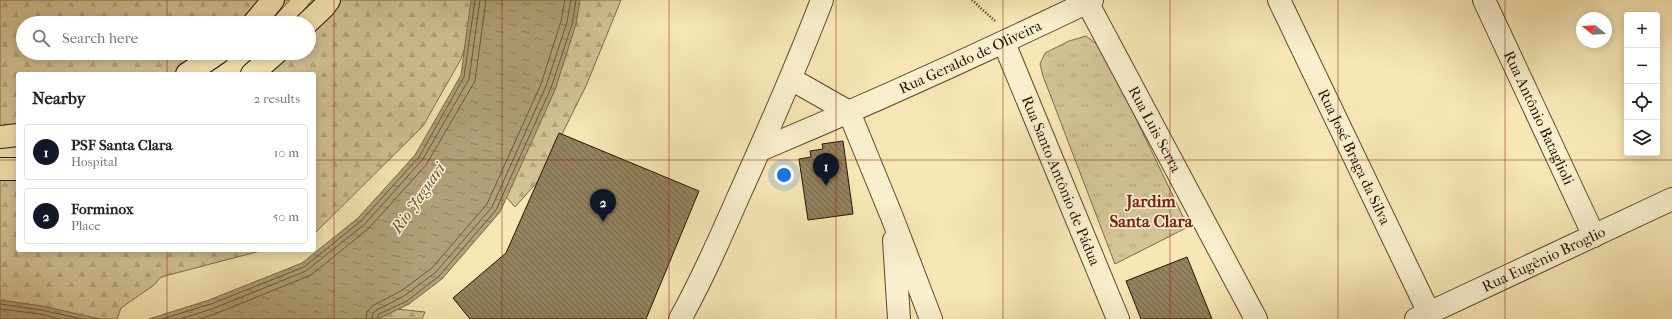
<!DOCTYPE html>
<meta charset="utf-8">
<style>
:root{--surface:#fff;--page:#f2f2f2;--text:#222;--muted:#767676;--line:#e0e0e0;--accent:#111827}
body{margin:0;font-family:"IM FELL French Canon",serif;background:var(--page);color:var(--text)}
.controls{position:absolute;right:12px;top:12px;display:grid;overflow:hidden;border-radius:4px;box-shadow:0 2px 10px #0003}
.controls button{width:36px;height:36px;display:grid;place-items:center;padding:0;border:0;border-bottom:1px solid var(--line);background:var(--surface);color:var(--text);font:20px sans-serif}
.compass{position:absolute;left:1576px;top:12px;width:36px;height:36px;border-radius:50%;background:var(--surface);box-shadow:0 2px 10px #0003;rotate:288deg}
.you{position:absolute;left:784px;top:175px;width:14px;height:14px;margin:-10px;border:3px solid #fff;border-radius:50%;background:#1a73e8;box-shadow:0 0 0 6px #1a73e833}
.badge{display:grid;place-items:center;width:26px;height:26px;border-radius:50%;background:var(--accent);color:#fff;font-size:13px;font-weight:700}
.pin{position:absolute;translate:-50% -33px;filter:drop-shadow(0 1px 2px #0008)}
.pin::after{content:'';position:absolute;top:21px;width:14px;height:12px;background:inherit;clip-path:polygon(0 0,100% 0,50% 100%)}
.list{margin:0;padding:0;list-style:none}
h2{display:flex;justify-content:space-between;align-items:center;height:52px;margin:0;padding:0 16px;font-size:17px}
h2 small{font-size:13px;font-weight:400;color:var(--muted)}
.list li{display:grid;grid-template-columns:26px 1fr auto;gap:12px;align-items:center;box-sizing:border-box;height:56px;margin:0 8px 8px;padding:0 8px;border:1px solid var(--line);border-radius:4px}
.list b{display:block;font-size:15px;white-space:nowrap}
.list p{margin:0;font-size:13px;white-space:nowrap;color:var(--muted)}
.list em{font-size:13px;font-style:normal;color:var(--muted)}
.icon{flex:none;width:22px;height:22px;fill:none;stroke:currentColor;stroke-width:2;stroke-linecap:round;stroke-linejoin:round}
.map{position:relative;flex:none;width:1672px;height:319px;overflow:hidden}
.search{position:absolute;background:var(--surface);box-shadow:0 2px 10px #0003;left:16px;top:16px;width:300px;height:44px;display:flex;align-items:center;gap:10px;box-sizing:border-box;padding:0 14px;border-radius:22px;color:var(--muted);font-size:15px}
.panel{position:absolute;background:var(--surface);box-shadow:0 2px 10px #0003;left:16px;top:72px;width:300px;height:180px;border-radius:4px}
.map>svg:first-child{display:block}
</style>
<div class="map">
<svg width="1672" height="319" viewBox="0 0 1672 319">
<defs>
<pattern id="forest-firs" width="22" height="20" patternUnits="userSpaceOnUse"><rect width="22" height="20" fill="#d4c395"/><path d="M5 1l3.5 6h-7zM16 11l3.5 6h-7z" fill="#b6a67f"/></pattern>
<pattern id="park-tufts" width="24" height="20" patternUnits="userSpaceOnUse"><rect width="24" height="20" fill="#d4c395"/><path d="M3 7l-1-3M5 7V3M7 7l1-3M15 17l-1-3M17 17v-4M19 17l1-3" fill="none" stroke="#b6a67f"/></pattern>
<pattern id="water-ripples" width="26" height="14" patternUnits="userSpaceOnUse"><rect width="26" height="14" fill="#b19f77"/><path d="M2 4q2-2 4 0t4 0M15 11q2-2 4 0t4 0" fill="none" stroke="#90805f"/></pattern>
<pattern id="building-back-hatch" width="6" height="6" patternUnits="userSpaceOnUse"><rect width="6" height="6" fill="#94815e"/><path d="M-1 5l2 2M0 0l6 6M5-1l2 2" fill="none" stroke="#79684b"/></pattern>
</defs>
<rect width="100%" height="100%" fill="#f7e7b4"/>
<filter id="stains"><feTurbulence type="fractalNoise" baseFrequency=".005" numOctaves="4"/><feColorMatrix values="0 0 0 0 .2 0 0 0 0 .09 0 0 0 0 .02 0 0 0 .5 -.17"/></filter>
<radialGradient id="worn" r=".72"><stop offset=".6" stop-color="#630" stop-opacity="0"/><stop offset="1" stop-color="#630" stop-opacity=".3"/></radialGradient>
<!-- forest -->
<g fill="url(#forest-firs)" stroke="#7e6a4a">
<path d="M0,0H290L269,23H23V53H217L185,74H18V131L0,125Z"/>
<path d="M312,0H481L461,59L423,126L314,234V74H249L267,53H309V23H293Z"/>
<path d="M536,0H621L586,86L539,180L515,207L483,171Z"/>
<path d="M0,178L18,181V250H264L161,277L154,285L121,308L117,319H0Z"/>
<path d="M386,308L425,312L422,319H360Z"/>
</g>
<!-- park -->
<path fill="url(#park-tufts)" stroke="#7e6a4a" d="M1086,36L1102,48L1188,227L1115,264L1043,76L1040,64L1045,53L1069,41Z"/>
<!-- water -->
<g fill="url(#water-ripples)" stroke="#7a6747">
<path d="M471,0H580L576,24L555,90L500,212L442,279L409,304L378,319H149L209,300L302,263L358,218L415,155L461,75Z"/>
<path d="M0,300L42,306L100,319H0Z"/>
</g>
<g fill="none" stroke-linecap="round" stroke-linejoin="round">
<!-- shore -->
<g stroke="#6c583c" stroke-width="1">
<path d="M0,304L41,310L82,319"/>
<path d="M0,309L40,314L60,319"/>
<path d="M162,319L211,304L304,267L361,221L419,157L464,77L475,0"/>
<path d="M180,319L212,309L306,271L365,224L423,159L469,79L480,0"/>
<path d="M200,319L215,314L311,275L369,228L426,165L475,81L486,0"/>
<path d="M366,319L367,312L372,306L401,291L432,268L487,204L541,84L561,21L565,0"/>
<path d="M372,319L373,313L377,310L404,296L436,272L492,207L546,86L567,22L571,0"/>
<path d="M377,319L379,314L407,301L439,276L496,210L551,88L572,24L576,0"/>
</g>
</g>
<!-- building -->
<g fill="url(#building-back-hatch)" stroke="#281200">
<path d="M559,133L699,191L646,319H470L453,298L506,253Z"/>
<path d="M843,141L853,214L808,220L799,159L811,157L810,151L823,149L822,144Z"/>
<path d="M1187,257L1212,319H1141L1126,281Z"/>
</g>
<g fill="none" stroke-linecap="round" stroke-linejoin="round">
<defs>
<g id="minor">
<path id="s1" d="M1279,0L1429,313"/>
<path id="s2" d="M1484,0L1594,236"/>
<path id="s3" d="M1087,2L1256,319"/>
<path id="s4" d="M1004,43L1118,319"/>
<path d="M791,79L849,112L892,217L931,319"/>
<path id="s5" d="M760,150C872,103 982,53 1092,0"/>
<path d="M894,240L899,319"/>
<path id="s6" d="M1416,319L1672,199"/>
</g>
<path id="tertiary" d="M680,319C703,278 721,236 740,193C769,129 797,65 822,0"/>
<g id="primary">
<path d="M254,23L273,0"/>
<path d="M307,23L324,7L329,0"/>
<path d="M187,74L218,53"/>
<path d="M252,74L276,53"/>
<path d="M0,137L18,135"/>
<path d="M0,169H18"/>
</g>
</defs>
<!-- minor casing -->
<use href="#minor" stroke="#5c472d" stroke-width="24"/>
<!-- tertiary casing -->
<use href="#tertiary" stroke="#5c472d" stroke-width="24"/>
<!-- primary casing -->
<use href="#primary" stroke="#281200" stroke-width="24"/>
<!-- path -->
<path stroke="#281200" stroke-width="2.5" stroke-dasharray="1 2" stroke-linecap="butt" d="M972,0L995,21"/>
<!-- minor -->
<use href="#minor" stroke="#faefce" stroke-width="22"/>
<!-- tertiary -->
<use href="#tertiary" stroke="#faefce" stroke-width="22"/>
<!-- primary -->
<use href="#primary" stroke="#f7e7b4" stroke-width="22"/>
</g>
<!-- grid -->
<path fill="none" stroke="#8f2418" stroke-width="1" stroke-opacity="0.55" d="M167,0V23M334,0V319M502,0V319M669,0V319M836,0V319M1003,0V319M1170,0V319M1338,0V319M1505,0V319M167,53V74M0,160H18M314,160H1672M167,250V319"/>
<g text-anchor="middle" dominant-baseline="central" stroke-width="3.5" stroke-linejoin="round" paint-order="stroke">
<!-- street labels -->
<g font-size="15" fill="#281200" stroke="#faefce">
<text stroke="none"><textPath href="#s5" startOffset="230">Rua Geraldo de Oliveira</textPath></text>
<text stroke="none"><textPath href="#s2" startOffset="130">Rua Antônio Bataglioli</textPath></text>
<text stroke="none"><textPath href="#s3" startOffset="144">Rua Luis Serra</textPath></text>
<text stroke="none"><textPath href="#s1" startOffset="174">Rua José Braga da Silva</textPath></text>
<text stroke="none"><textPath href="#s4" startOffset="149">Rua Santo Antônio de Pádua</textPath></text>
<text stroke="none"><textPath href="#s6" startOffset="141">Rua Eugênio Broglio</textPath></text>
</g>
<!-- water labels -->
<g font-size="16" font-style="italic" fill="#665136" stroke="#faefce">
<text transform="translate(418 198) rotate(-55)">Rio Jaguari</text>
</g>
<!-- quarter labels -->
<g font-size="17" font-weight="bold" fill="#7a1f14" stroke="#faefce">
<text x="1151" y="201">Jardim<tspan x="1151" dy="20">Santa Clara</tspan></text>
</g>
</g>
<rect width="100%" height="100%" filter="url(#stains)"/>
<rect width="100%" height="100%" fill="url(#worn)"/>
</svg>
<div class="controls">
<button>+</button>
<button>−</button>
<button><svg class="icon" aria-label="locate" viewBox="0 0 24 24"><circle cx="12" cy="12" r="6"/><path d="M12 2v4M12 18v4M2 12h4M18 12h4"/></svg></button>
<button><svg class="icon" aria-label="layers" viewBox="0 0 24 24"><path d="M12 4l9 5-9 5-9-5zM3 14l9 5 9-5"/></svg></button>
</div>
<svg class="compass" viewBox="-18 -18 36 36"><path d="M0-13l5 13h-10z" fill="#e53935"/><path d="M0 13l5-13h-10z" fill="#767676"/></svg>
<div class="you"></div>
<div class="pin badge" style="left:826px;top:186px">1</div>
<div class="pin badge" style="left:603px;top:222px">2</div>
<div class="search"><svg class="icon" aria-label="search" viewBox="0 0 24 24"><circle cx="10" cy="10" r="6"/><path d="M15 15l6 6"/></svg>Search here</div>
<section class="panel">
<h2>Nearby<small>2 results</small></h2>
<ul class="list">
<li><span class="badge">1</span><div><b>PSF Santa Clara</b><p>Hospital</p></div><em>10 m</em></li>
<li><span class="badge">2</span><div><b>Forminox</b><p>Place</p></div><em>50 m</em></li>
</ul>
</section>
</div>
